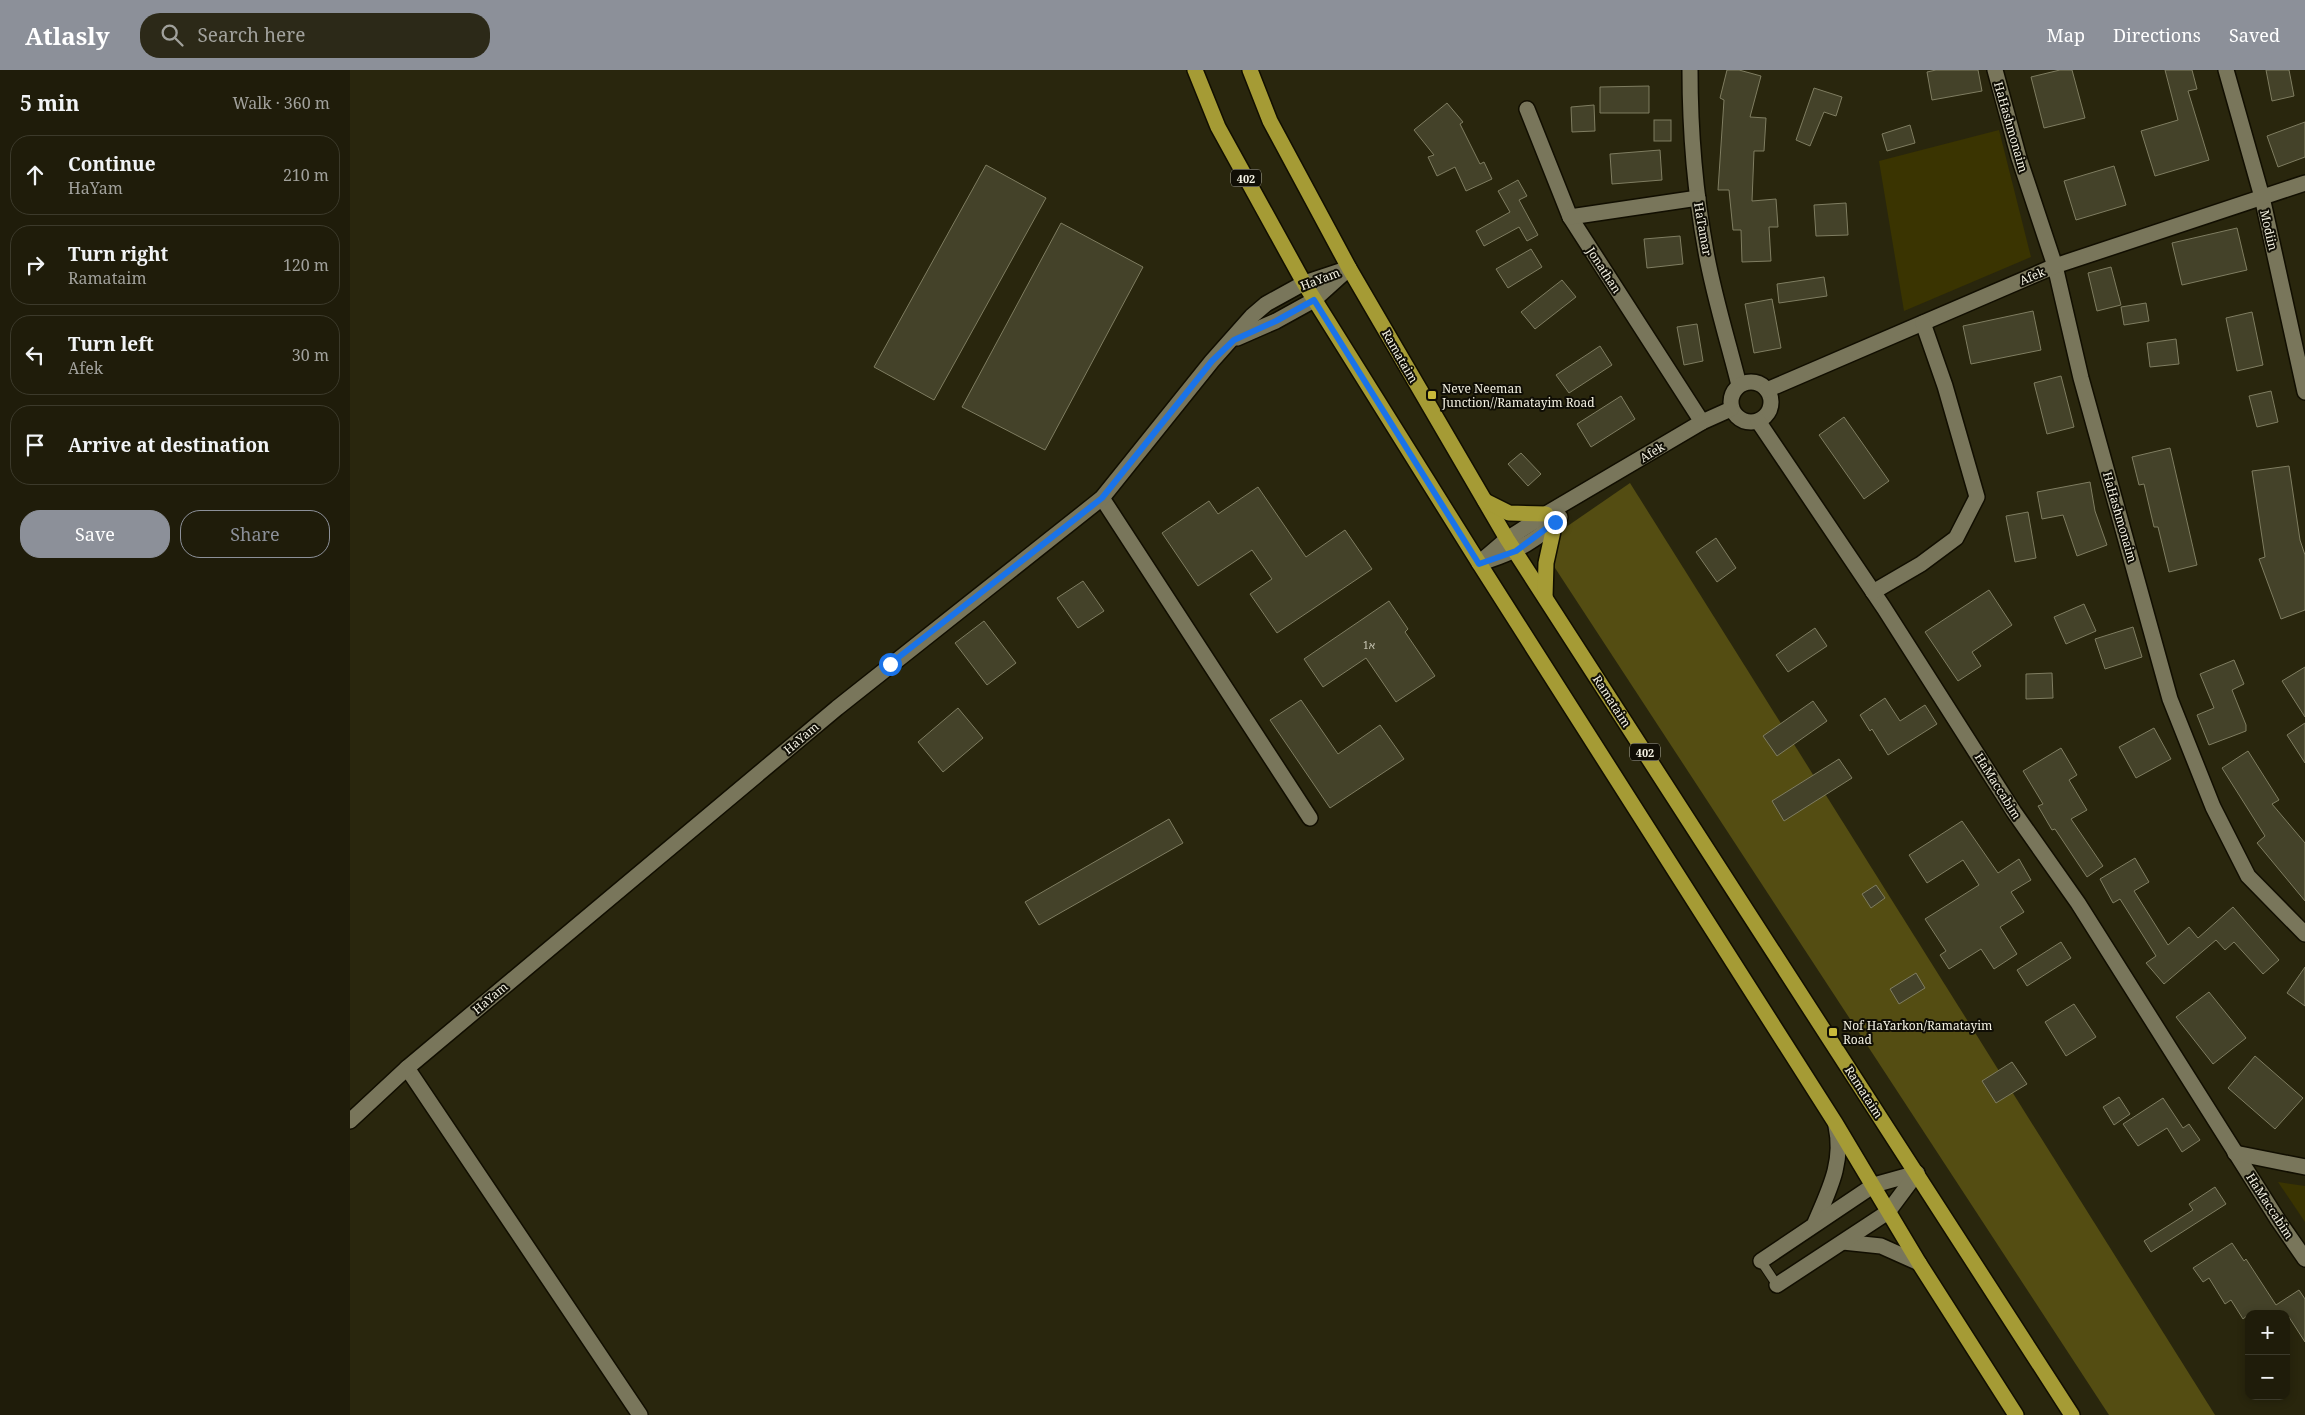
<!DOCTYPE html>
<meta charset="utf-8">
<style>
:root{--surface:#1f1c0a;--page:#2c2918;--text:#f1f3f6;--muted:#a1a19c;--line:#3c3a2b;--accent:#8c9099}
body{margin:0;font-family:"Noto Serif","Noto Sans Hebrew",serif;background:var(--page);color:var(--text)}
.controls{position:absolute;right:15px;bottom:15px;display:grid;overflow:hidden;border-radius:10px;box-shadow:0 2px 8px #0003}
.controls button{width:45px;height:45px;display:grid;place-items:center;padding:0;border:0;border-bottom:1px solid var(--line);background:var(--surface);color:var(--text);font:25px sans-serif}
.stop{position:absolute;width:15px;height:15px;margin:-11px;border:4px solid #1a73e8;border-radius:50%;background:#fff}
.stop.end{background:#1a73e8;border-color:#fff;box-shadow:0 1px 5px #0008}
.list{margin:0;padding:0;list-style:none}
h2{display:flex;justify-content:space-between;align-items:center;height:65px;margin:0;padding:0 20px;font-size:21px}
h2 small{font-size:16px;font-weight:400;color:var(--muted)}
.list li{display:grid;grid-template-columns:32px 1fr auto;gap:15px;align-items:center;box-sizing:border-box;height:80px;margin:0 10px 10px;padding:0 10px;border:1px solid var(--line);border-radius:20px}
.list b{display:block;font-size:19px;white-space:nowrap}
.list p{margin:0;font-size:16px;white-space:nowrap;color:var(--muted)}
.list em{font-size:16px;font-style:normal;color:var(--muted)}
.actions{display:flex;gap:10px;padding:15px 20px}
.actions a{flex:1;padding:11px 0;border:1px solid var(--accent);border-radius:20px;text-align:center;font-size:18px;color:var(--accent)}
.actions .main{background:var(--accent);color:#fff}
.icon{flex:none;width:28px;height:28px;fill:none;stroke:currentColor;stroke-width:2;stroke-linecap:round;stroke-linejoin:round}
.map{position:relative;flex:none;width:1955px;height:1345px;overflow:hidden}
header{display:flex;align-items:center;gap:30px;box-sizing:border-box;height:70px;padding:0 25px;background:var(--accent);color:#fff}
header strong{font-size:24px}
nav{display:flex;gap:28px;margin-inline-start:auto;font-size:18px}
.search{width:350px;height:45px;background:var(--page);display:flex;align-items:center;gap:12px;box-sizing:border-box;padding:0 18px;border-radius:20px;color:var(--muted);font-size:19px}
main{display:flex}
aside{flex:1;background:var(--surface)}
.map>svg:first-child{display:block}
</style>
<header>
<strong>Atlasly</strong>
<div class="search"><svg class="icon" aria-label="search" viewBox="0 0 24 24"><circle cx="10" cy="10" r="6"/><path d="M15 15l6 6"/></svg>Search here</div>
<nav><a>Map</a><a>Directions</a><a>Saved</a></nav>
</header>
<main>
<aside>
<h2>5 min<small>Walk · 360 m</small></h2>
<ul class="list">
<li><svg class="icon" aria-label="ahead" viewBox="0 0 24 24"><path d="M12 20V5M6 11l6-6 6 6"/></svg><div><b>Continue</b><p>HaYam</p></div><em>210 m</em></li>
<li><svg class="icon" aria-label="right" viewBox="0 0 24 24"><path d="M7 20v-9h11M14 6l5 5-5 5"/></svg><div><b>Turn right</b><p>Ramataim</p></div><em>120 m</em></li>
<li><svg class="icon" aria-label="left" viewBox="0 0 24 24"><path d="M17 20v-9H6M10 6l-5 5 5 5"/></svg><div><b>Turn left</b><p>Afek</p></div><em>30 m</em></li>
<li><svg class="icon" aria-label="arrive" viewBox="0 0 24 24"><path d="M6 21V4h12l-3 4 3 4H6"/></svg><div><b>Arrive at destination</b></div></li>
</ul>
<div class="actions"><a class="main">Save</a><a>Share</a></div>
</aside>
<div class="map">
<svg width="1955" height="1345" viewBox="0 0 1955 1345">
<rect width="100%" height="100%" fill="#29260d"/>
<!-- green -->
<g fill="#3a3401">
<path d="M1649,60L1681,187L1554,241L1529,91Z"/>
<path d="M1928,1112L1955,1116V1152Z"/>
</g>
<!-- forest -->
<path fill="#544d12" d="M1280,413L1865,1345H1759L1190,475Z"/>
<!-- building -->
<g fill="#444229" stroke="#7f7d61">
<path d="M1377,0H1389L1411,6L1400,47L1416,48L1414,81H1404L1402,131L1426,129L1428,157H1419L1421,191L1392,192L1391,160H1383L1379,120H1368L1374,30L1370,28Z"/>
<path d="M1586,0H1628L1632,21L1582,30L1577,2Z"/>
<path d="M1710,0H1722L1735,48L1694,58L1681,7Z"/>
<path d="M1815,0H1842L1847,19L1838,21L1859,90L1805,106L1791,61L1828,50Z"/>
<path d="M1916,0H1939L1944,26L1922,31Z"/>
<path d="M1299,16V43H1250V17Z"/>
<path d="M1464,18L1492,27L1486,46L1474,42L1460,76L1446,70Z"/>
<path d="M1097,33L1113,52L1110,54L1130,94L1134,92L1142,109L1116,121L1105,97L1087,106L1078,87L1084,85L1064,60Z"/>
<path d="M1244,35L1245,61L1222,62L1221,37Z"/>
<rect x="1304" y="50" width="17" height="21"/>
<path d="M1955,52V87L1928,97L1917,66Z"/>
<path d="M1560,55L1565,73L1537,81L1532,64Z"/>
<path d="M1310,80L1312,110L1262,114L1260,84Z"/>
<path d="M636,95L696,128L584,330L524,297Z"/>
<path d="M1764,96L1776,135L1726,150L1714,111Z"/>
<path d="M1168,110L1177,126L1169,130L1188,165L1177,171L1169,157L1134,176L1126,161L1160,142L1148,121Z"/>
<path d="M1496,133L1498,165L1466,166L1464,135Z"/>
<path d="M711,153L793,197L695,380L612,337Z"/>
<path d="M1887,158L1897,200L1832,215L1822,173Z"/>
<path d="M1330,166L1333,194L1297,198L1294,169Z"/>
<path d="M1181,179L1192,197L1158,218L1146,199Z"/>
<path d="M1761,197L1771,235L1747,241L1738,203Z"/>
<path d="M1474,207L1477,226L1429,233L1427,214Z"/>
<path d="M1212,210L1226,227L1185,259L1171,242Z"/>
<path d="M1422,229L1431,278L1404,283L1395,234Z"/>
<path d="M1796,233L1799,251L1774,255L1771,237Z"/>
<path d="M1683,241L1691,280L1621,294L1613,256Z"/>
<path d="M1902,242L1913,295L1887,301L1876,248Z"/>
<path d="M1347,254L1353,291L1334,295L1327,257Z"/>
<path d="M1826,269L1829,294L1800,297L1797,273Z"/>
<path d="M1250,276L1262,295L1219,323L1206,305Z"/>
<path d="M1711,306L1724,357L1697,364L1684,313Z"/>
<path d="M1921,321L1928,352L1907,357L1899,326Z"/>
<path d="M1271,326L1285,349L1241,377L1227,354Z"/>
<path d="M1494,347L1539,411L1514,429L1469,365Z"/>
<path d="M1820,378L1847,495L1819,502L1808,457H1804L1794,414L1789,415L1782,387Z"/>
<path d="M1171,383L1191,404L1178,416L1158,394Z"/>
<path d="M1939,396L1950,470L1955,485V540L1931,549L1909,489L1915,487L1902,401Z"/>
<path d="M1740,412L1745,441L1757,475L1727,486L1713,445L1692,449L1687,422Z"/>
<path d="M908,417L956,487L995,460L1022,499L927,563L900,524L922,509L902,480L848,516L812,463L859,431L868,444Z"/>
<path d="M1678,442L1686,488L1665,492L1656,446Z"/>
<path d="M1366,468L1386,498L1367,512L1346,482Z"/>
<path d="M733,511L754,541L728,558L707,528Z"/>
<path d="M1639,520L1662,555L1622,582L1631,596L1608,611L1575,562Z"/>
<path d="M1039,531L1058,559L1055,562L1085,606L1046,632L1016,588L973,617L954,589Z"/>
<path d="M1734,534L1746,561L1716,574L1704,547Z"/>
<path d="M634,551L666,593L637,615L605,573Z"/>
<path d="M1783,557L1792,587L1755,599L1745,569Z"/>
<path d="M1465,558L1477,576L1438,602L1426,585Z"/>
<path d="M1884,590L1894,614L1882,620L1896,655V661L1859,675L1847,645L1864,638L1850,604Z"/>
<path d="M1955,597V647L1932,611Z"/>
<path d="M1702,603L1703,628L1676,629V604Z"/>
<path d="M1535,628L1550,651L1575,635L1587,654L1538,685L1522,659L1520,661L1510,645Z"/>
<path d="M951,630L988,684L1030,655L1054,689L980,738L920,650Z"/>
<path d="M1463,631L1477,651L1427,686L1413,666Z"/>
<path d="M608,638L633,668L593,702L568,672Z"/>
<path d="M1955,653V693L1937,665Z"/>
<path d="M1804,658L1821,689L1786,708L1769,677Z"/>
<path d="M1711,678L1727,705L1719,710L1737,740L1721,749L1753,796L1737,807L1705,759L1702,760L1688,736L1693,734L1673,701Z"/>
<path d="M1898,681L1929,730L1922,734L1955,773V831L1907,773L1915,766L1872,698Z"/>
<path d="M1489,689L1502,708L1434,751L1422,731Z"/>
<path d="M819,749L833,773L689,855L675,832Z"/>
<path d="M1612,751L1648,803L1669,789L1681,810L1661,822L1674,842L1650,857L1667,884L1644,899L1631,879L1599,899L1590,885L1596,881L1575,849L1629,815L1613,790L1577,813L1559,785Z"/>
<path d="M1785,788L1799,812L1784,821L1818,875L1839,857L1848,868L1883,837L1929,890L1913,904L1884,872L1875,880L1866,870L1814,914L1796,893L1806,886L1770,829L1763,833L1750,809Z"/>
<path d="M1526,815L1535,828L1521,838L1512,824Z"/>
<path d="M1711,872L1721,888L1677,916L1667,900Z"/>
<path d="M1955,897V936L1937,923Z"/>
<path d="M1566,903L1575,918L1549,934L1540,919Z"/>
<path d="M1859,922L1896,968L1863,994L1826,947Z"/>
<path d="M1724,934L1746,967L1716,986L1695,952Z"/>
<path d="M1905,986L1953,1028L1925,1059L1878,1018Z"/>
<path d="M1662,992L1677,1014L1646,1033L1632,1011Z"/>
<path d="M1769,1027L1780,1044L1764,1055L1753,1037Z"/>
<path d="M1813,1028L1833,1058L1839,1054L1850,1070L1832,1082L1817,1058L1788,1076L1773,1054Z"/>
<path d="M1865,1117L1876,1134L1801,1182L1794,1171L1843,1140L1839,1134Z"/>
<path d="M1882,1173L1894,1191L1896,1189L1926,1235L1949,1220L1955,1229V1272L1937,1244H1899L1893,1249L1881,1230L1875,1234L1859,1208L1853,1212L1843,1198Z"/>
</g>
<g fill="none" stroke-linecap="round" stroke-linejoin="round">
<defs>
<path id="lane" d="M1411,1191L1427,1215"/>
<g id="street">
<path d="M1340,0C1340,61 1345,122 1356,182C1364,227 1378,271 1389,315"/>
<path d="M1645,0L1669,88L1705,196L1731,308L1820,629L1863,737L1898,806L1955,864"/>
<path d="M1876,0L1912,127L1955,322"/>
<path d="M1177,39L1220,147L1352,352"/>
<path d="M1220,147L1348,128"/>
<path d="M887,268L926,251L964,230L995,202"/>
<circle cx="1401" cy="332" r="20"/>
<path d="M1417,320L1705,196L1955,113"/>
<path d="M1408,351L1534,538L1664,742L1728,833L1928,1150L1955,1189"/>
<path d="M752,428L960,748"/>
<path d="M1137,491C1166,481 1189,470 1210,447"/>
<path d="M1129,493L1157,469L1196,444L1352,352L1381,339"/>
<path d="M1523,522L1571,494L1606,468L1627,427L1595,316L1573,253"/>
<path d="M57,998L290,1345"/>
<path d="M0,1051L57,998L487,638L752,428L862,291L902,246L916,234L954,213L999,198"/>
<path d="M1885,1083L1955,1097"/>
<path d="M1465,1153C1479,1120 1494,1092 1486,1056"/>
<path d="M1493,1172L1531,1176L1569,1193"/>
<path d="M1411,1191L1524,1115L1567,1103"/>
<path d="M1427,1215L1538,1142L1567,1103"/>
</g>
<g id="primary">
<path d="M845,0L868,57L954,213L1129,493L1486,1054L1569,1193L1666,1345"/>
<path d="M900,0L920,51L999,198L1157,469L1722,1345"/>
<path d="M1135,431L1159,443L1196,444"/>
<path d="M1195,527L1196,493L1205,452"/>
</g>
</defs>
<!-- lane casing -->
<use href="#lane" stroke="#110e00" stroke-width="11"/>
<!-- street casing -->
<use href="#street" stroke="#110e00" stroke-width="18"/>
<!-- primary casing -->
<use href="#primary" stroke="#110e00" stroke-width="18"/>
<!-- lane -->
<use href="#lane" stroke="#79765b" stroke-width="9"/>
<!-- street -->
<use href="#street" stroke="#79765b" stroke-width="15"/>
<!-- primary -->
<use href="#primary" stroke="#a59b35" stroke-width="15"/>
</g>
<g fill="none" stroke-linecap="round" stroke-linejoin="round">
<!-- route -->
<path stroke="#1a73e8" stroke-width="6" d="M540,594L752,428L862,291L884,270L926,251L964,230L1129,494L1166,481L1205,452"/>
</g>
<!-- markers -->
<g fill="#c9ba3a" stroke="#100e05" stroke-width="2">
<rect x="1077" y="320" width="10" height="10" rx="2.5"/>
<rect x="1478" y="957" width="10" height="10" rx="2.5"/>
</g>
<g text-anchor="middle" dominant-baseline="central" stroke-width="4" stroke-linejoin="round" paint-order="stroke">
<!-- number labels -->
<g font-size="10" fill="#c8c6b4">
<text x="1019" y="575">1א</text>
</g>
<!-- shield labels -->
<g fill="#100e05" stroke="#b0aea0" stroke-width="1">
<rect x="881" y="99.5" width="30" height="17" rx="4"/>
<rect x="1280" y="673.5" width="30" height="17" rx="4"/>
</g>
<g font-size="11" font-weight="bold" fill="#f4f2e3">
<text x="896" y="108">402</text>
<text x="1295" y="682">402</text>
</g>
<!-- street labels -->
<g font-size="12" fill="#f4f2e3" stroke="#100e05">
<text transform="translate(1661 57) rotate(74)">HaHashmonaim</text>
<text transform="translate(1353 159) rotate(80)">HaTamar</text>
<text transform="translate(1919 160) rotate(77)">Modiin</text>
<text transform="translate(1254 200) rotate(57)">Jonathan</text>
<text transform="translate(1682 206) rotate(-23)">Afek</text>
<text transform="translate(970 209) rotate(-21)">HaYam</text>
<text transform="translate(1050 286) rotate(60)">Ramataim</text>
<text transform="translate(1302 382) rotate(-31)">Afek</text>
<text transform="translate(1770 447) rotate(74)">HaHashmonaim</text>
<text transform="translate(1262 631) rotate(57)">Ramataim</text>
<text transform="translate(451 668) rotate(-40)">HaYam</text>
<text transform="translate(1648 716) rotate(58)">HaMaccabim</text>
<text transform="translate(140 928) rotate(-40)">HaYam</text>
<text transform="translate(1514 1022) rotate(57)">Ramataim</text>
<text transform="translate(1920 1136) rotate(57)">HaMaccabim</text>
</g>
<!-- poi labels -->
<g font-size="12" fill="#f4f2e3" stroke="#100e05" text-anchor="start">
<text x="1092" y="318">Neve Neeman<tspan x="1092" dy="14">Junction//Ramatayim Road</tspan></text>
<text x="1493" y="955">Nof HaYarkon/Ramatayim<tspan x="1493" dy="14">Road</tspan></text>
</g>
</g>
</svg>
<div class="controls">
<button>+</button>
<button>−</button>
</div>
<div class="stop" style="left:540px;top:594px"></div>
<div class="stop end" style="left:1205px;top:452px"></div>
</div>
</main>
